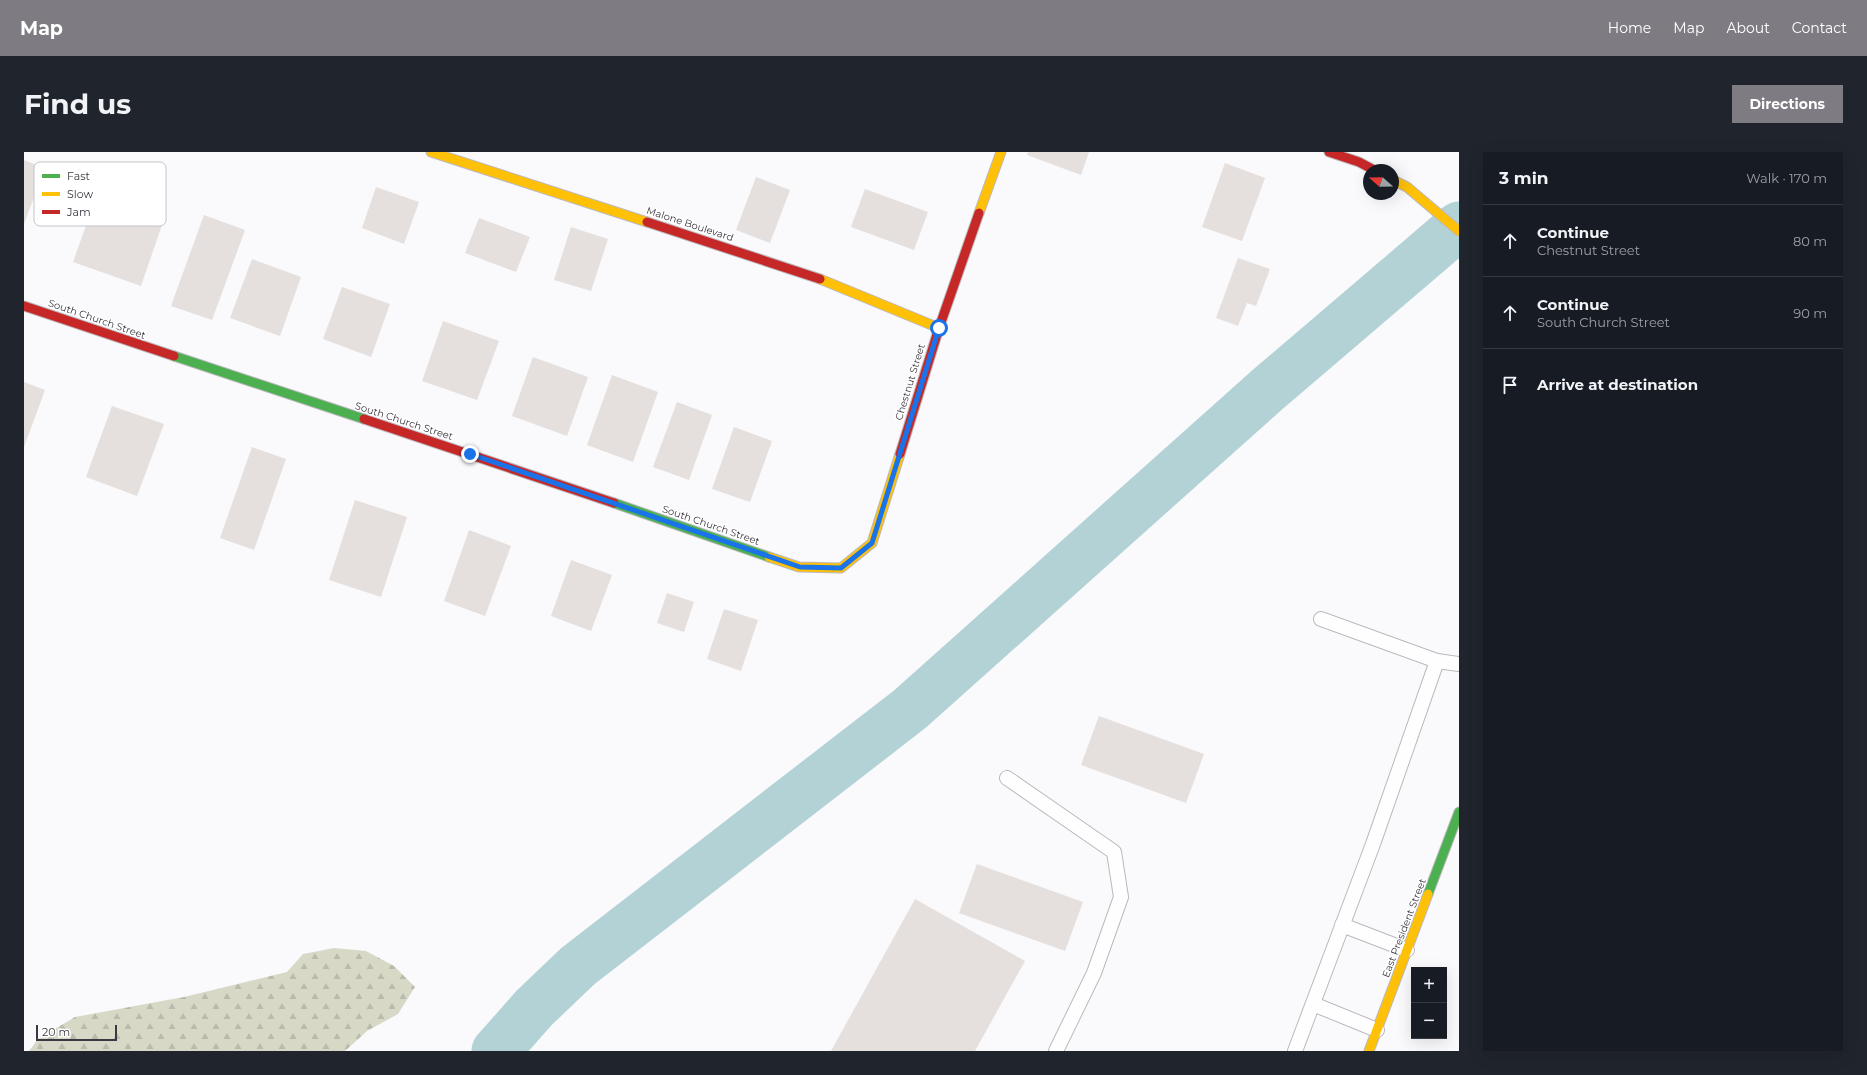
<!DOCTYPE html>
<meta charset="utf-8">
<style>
:root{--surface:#171b24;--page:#20242c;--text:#f1f3f6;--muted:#9ea1a6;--line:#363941;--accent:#7e7b82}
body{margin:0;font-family:Montserrat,sans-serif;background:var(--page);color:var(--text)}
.controls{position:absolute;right:12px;bottom:12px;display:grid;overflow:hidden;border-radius:0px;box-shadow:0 4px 16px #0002}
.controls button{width:36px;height:36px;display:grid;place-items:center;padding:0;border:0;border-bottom:1px solid var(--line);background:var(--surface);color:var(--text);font:20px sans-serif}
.compass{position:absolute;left:1339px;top:12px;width:36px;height:36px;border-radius:50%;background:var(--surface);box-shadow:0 4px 16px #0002;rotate:290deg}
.scale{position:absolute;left:12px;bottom:10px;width:81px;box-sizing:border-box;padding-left:4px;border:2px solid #3c3740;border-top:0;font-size:11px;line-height:14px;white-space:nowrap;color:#3c3740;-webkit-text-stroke:3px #fff;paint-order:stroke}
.stop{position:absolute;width:12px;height:12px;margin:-9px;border:3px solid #1a73e8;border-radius:50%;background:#fff}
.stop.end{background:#1a73e8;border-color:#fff;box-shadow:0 1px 4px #0008}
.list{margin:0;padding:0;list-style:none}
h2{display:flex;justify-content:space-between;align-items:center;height:52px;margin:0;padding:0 16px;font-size:17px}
h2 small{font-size:13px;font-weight:400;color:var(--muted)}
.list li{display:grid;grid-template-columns:26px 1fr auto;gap:12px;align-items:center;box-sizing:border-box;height:72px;padding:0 16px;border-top:1px solid var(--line)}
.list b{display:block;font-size:15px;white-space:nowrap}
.list p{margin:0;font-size:13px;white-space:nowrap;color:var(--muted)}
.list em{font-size:13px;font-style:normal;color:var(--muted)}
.icon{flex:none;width:22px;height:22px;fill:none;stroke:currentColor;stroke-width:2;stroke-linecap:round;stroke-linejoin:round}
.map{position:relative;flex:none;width:1435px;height:899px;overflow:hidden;border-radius:0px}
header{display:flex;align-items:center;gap:24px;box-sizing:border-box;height:56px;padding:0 20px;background:var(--accent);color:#fff}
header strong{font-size:19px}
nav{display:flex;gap:22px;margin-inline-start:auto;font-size:14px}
.intro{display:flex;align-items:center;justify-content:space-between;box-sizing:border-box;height:96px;padding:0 24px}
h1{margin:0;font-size:28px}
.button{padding:10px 18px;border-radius:0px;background:var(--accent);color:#fff;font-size:14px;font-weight:700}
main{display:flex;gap:24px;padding:0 24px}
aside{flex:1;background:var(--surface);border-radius:0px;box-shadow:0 4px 16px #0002}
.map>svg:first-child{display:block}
</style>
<header>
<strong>Map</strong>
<nav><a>Home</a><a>Map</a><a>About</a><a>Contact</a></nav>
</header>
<div class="intro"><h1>Find us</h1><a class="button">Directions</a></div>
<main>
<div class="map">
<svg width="1435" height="899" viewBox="0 0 1435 899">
<defs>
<pattern id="forest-firs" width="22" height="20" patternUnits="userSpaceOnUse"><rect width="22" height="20" fill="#d7d9c6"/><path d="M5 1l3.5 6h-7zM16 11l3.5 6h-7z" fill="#b9bbab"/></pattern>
</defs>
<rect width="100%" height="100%" fill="#faf9fc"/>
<!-- forest -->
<path fill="url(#forest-firs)" d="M310,796L342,799L370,814L391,835L374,862L343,879L321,899H5L14,887L51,865L160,845L263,820L279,802Z"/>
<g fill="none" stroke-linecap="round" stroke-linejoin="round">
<!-- river -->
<path stroke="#b3d2d6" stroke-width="49" d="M472,899L510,856L554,814L886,557L1243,238L1435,74"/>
</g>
<!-- building -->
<g fill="#e5e0de">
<path d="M1004,0H1065L1057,23L1003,3Z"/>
<path d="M0,8L21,16L0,72Z"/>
<path d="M1201,11L1241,26L1218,89L1178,75Z"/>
<path d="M732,25L766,38L746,91L712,78Z"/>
<path d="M352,35L395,50L380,92L338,76Z"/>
<path d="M841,37L904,60L890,98L827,75Z"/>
<path d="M74,40L141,64L117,134L49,110Z"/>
<path d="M180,63L221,78L188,168L147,154Z"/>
<path d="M455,66L506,85L492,120L441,101Z"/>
<path d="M547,75L584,87L567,139L530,128Z"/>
<path d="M1214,106L1246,117L1232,154L1223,151L1214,174L1192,166Z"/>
<path d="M228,107L277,125L256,184L206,166Z"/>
<path d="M318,135L366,152L347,205L299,187Z"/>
<path d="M419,169L475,189L453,248L398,229Z"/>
<path d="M509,205L564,225L543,284L488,264Z"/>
<path d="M588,223L634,240L609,310L563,293Z"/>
<path d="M0,230L21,238L0,295Z"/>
<path d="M653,250L688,263L665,328L629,315Z"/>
<path d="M88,254L140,272L113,344L62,325Z"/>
<path d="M710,275L748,289L726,350L688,337Z"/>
<path d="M228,295L262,307L230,398L196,386Z"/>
<path d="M331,348L383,365L357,445L305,428Z"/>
<path d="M445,378L487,394L461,464L420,449Z"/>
<path d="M547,408L588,423L567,479L527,464Z"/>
<path d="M643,441L670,450L660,480L633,471Z"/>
<path d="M700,457L734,468L717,519L683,507Z"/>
<path d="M1075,564L1180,602L1162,651L1057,613Z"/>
<path d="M953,712L1059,750L1041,799L935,761Z"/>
<path d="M891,747L1001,809L951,899H807Z"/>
</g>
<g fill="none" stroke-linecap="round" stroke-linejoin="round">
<defs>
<g id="lane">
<path d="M1297,467L1413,509L1435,512"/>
<path d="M983,626L1090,700L1097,745L1070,821L1032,899"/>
<path d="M1318,773L1383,798"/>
<path d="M1289,852L1353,878"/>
<path d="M1271,899L1349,692L1413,509"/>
</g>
<g id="fast">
<path d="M150,204L340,267"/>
<path d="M590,351L745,405"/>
<path d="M1404,742L1435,660"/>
</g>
<g id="slow">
<path d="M407,0L623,70"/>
<path d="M1369,28L1383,35L1435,79"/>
<path d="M955,61L977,0"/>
<path d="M796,127L915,176"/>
<path d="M745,405L775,415L817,416L848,391L876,302"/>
<path d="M1345,899L1404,742"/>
</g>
<g id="jam">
<path d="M1305,0L1335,10L1350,18"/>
<path d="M623,70L796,127"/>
<path d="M0,154L150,204"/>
<path d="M340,267L590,351"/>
<path d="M876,302L915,176L955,61"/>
</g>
</defs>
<!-- lane casing -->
<use href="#lane" stroke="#bcb9be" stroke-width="16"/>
<!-- fast casing -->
<use href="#fast" stroke="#bcb9be" stroke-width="11"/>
<!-- slow casing -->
<use href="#slow" stroke="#bcb9be" stroke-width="11"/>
<!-- jam casing -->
<use href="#jam" stroke="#bcb9be" stroke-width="11"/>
<!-- lane -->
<use href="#lane" stroke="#fefeff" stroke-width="14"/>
<!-- fast -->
<use href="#fast" stroke="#4caf50" stroke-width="9"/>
<!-- slow -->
<use href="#slow" stroke="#ffc107" stroke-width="9"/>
<!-- jam -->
<use href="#jam" stroke="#c62828" stroke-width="9"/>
</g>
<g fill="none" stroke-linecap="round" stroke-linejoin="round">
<!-- route -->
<path stroke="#1a73e8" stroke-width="5" d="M446,302L776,415L817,416L848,391L915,176"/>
</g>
<g text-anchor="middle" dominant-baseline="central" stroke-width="3" stroke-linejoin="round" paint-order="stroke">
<!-- street labels -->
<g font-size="10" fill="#3c3740" stroke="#fff">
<text transform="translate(666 72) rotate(18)">Malone Boulevard</text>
<text transform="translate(73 167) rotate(19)">South Church Street</text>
<text transform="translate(886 230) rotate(-73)">Chestnut Street</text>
<text transform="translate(380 269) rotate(18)">South Church Street</text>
<text transform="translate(687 373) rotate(19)">South Church Street</text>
<text transform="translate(1380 776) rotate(-69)">East President Street</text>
</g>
</g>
<!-- legend -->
<rect x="10" y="10" width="132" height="64" rx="6" fill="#fff" stroke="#c4c3c6" stroke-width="1"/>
<rect x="18" y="22" width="18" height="4" fill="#4caf50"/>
<rect x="18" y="40" width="18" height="4" fill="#ffc107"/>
<rect x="18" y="58" width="18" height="4" fill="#c62828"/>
<g font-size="11" fill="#3c3740">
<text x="43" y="28">Fast</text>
<text x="43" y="46">Slow</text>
<text x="43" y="64">Jam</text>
</g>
</svg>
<div class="controls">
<button>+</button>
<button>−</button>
</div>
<svg class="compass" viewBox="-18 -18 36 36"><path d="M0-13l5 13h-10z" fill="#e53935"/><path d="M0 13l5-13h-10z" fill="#9ea1a6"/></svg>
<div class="scale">20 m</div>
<div class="stop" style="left:915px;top:176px"></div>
<div class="stop end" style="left:446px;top:302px"></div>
</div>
<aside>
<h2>3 min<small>Walk · 170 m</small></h2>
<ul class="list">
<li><svg class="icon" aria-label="ahead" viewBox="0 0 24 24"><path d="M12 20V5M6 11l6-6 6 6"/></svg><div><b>Continue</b><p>Chestnut Street</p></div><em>80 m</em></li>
<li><svg class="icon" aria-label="ahead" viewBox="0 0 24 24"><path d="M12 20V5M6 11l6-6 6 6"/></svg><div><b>Continue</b><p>South Church Street</p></div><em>90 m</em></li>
<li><svg class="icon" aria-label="arrive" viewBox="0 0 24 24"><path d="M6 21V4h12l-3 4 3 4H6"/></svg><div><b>Arrive at destination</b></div></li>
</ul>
</aside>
</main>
